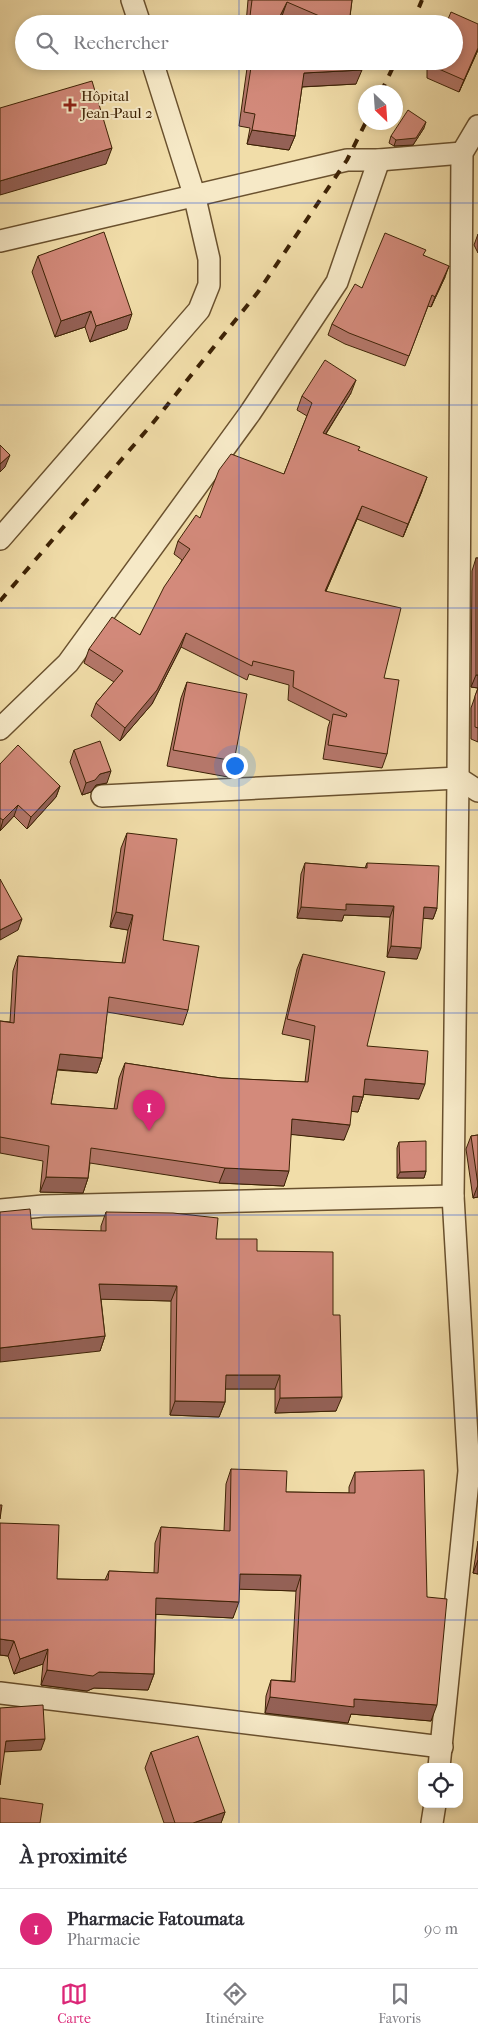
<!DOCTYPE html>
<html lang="fr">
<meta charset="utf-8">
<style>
:root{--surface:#fff;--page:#f2f2f3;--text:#2b2b33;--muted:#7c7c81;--line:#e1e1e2;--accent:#db2777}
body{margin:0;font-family:"IM FELL French Canon",serif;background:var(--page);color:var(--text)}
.controls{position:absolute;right:15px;bottom:15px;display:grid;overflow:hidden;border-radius:10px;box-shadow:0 2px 8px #0003}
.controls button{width:45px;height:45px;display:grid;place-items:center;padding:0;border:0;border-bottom:1px solid var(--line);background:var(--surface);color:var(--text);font:25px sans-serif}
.compass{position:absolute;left:358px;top:85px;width:45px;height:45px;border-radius:50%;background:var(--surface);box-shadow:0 2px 8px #0003;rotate:155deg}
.you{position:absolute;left:234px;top:765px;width:18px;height:18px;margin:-12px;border:4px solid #fff;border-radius:50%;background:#1a73e8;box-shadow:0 0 0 8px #1a73e833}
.badge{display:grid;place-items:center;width:32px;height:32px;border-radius:50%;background:var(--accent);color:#fff;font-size:16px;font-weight:700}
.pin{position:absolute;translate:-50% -41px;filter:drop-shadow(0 1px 2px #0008)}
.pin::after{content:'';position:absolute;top:26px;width:18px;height:15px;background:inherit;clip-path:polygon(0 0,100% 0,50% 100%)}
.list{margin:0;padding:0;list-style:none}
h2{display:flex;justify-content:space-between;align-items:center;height:65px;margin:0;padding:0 20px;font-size:21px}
h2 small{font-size:16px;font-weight:400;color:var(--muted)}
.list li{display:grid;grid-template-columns:32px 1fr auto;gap:15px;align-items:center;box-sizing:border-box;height:80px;padding:0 20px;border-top:1px solid var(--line)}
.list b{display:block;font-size:19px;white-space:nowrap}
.list p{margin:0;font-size:16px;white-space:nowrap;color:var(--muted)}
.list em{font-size:16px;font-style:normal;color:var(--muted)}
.icon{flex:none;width:28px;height:28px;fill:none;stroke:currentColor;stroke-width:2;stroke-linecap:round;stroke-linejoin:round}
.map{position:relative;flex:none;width:478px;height:1823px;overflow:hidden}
.search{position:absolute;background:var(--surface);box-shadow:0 2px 8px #0003;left:15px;right:15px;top:15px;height:55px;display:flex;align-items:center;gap:12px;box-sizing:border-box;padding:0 18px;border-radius:28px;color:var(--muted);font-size:19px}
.sheet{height:145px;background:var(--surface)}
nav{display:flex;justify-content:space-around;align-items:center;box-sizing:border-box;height:70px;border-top:1px solid var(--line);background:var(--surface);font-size:14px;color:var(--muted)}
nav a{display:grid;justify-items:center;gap:2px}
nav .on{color:var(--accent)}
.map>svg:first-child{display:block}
</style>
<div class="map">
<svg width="478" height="1823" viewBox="0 0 478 1823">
<rect width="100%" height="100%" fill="#f1dda9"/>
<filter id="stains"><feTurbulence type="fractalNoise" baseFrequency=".004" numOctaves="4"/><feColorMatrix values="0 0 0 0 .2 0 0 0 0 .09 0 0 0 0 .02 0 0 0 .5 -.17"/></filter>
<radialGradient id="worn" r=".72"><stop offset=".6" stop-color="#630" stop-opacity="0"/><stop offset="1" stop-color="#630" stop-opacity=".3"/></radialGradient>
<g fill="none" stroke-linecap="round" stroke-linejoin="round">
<defs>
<g id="street">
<path d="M132,0L140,24"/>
<path d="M0,241L347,160H379L462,153"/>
<path d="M0,539L199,310L209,285V259L194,194L152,61"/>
<path d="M0,729L68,663L250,413L337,282L379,160"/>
<path d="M102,796L458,778L478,791"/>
<path d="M0,1210L43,1206L453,1196"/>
<path d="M0,1693L442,1747"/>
<path d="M439,1767L469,1471L453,1196L458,778L462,153L478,126"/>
<path d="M432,1823L435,1804"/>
</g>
</defs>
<!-- street casing -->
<use href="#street" stroke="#6a512e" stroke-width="24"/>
<!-- street -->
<use href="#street" stroke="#f6e9c7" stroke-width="21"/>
<!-- rail -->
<g stroke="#3d2205" stroke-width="4" stroke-dasharray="9 9" stroke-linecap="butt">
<path d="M412,24L422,0"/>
<path d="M381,92L396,61"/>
<path d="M0,601L152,424L258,292L347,160L366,122"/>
</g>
</g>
<!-- wall -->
<g fill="#b5776a" stroke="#3d2205">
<path d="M248,0H352L349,24H300L282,16V18L291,24H246Z"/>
<path d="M478,50L459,92L427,78V69L430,61H454Z"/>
<path d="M248,61H348L356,84L302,87L295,136L289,150L247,144L250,128L239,126Z"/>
<path d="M424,128L413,145L394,146L389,143L391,136Z"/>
<path d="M478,234V253L474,245Z"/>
<path d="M424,255L445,277L431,307L428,306L405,366L345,344L328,335L332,324L362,288Z"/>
<path d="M38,256L127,329L90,342L85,327L55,337L32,272Z"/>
<path d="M351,393L326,434L358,450L422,491L403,537L357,519L326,591L384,678L387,754L382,768L323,759L328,727L330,721L288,700L289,685L249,674L247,680L181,647L152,704L120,741L91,716L96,703L114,682L84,663L89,649L140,635L182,560L174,554L178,541L200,518L284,474L307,416L297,410L302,396Z"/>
<path d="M476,558H478V742L471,739V708L478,688L471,687L472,571Z"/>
<path d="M187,682L234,761L228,777L167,766L181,698Z"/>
<path d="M74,750L107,783L96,785L91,792L82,795L70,762Z"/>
<path d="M0,764L60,786L56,797L27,829L14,816L0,831Z"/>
<path d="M127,833L163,940L188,1010L183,1025L107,1012L102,1058L97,1073L57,1070L51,1104L114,1109L119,1078L125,1063L221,1078L305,1082L310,1040L282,1034L297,969L303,954L367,1046L419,1099L364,1094L358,1112L351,1111L344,1140L291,1134L284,1186L219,1183L90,1163L88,1178L83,1193L40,1192L43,1161L0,1153V1021L10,1022L13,971L18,956L122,963L128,930L110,927L121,848Z"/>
<path d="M305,863L365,868L367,863L437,908L433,919L423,918L417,959L387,957L390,917L344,915L342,921L297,918L301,874Z"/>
<path d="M478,1135V1197L473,1198L466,1149L471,1136Z"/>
<path d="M399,1142L426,1171L424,1178H397V1148Z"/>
<path d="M106,1212L216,1239L257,1251L333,1315L336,1411L275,1413V1389H225V1402L219,1417L170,1415L171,1301L101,1299L105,1336L100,1351L101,1226Z"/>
<path d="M231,1469L286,1492L349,1493V1487L355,1472L427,1597L431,1721L351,1714L348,1723L265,1713L266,1696L271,1680L291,1681L296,1591L239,1589L233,1618L156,1614L154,1674L148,1690L94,1688L87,1691L41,1685L43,1664L14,1674L8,1656L0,1655V1523L57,1579L105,1580L109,1571L154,1573L155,1543L161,1527L224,1531L226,1484Z"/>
<path d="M478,1541V1574L473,1573Z"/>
<path d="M151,1752L225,1812L221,1823H164L145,1768Z"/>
</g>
<!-- shaded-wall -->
<g fill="#946156" stroke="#3d2205">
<path d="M287,2L282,16L278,24L280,16Z"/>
<path d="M478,48V50L459,92L464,80Z"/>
<path d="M362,70L356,84L299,87L304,73Z"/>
<path d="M426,122L424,128L413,145L394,146L396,140Z"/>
<path d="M252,130L295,136L289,150L247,144Z"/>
<path d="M112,148L106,164L0,195V181Z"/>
<path d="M449,266L445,277L431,307L435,297Z"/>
<path d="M91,311L85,327L55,337L61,321Z"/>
<path d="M132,314L127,329L90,342L96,326Z"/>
<path d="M356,380L351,393L318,446L323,433Z"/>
<path d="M10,455L5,467L0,472V464Z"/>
<path d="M427,477L422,491L403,537L408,524Z"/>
<path d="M362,506L357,519L320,605L325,591Z"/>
<path d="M186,633L181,647L152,704L120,741L125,728Z"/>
<path d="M476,675H478V688L471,687Z"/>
<path d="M111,771L107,783L96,785L91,792L82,795L86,783L100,774Z"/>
<path d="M60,786L56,797L27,829L31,817Z"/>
<path d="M18,805L14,816L0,831L3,820Z"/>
<path d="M346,904L394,906L390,917L344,915L342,921L297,918L301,907Z"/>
<path d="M424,907L437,908L433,919L420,918Z"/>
<path d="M116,912L133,915L128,930L110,927Z"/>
<path d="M22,919L18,930L0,940V930Z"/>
<path d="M391,946L421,948L417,959L387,957Z"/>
<path d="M60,1054L102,1058L97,1073L55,1069Z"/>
<path d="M365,1079L425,1084L419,1099L360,1094Z"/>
<path d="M353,1096L363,1097L358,1112L348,1111Z"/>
<path d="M292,1119L350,1125L344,1140L287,1134Z"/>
<path d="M225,1168L289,1171L284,1186L219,1183Z"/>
<path d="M426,1171L424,1178H397L400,1172Z"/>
<path d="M46,1177L88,1178L83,1193L40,1192Z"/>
<path d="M478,1185V1197L473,1198Z"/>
<path d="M99,1284L177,1286L171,1301L94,1299Z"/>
<path d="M105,1336L100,1351L0,1362V1348Z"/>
<path d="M226,1375H280L275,1389H220Z"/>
<path d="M342,1397L336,1411L275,1413L280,1398Z"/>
<path d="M175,1401L225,1402L219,1417L170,1415Z"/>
<path d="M478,1560V1574L473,1573Z"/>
<path d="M240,1574L301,1575L296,1591L234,1589Z"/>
<path d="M156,1598L239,1602L233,1618L150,1614Z"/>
<path d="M0,1639L14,1641L8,1656L0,1655Z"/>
<path d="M48,1649L43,1664L14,1674L20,1659Z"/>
<path d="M47,1670L99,1672L154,1674L148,1690L94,1688L87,1691L41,1685Z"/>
<path d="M270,1697L354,1699L437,1705L431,1721L351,1714L348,1723L265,1713Z"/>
<path d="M45,1739L41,1750L2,1752L6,1741Z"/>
<path d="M225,1812L221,1823H193Z"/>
</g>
<!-- building -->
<g fill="#d38a7b" stroke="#3d2205">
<path d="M252,0H352L349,24H338L287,2L280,16L291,24H249Z"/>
<path d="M451,12L478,24V48L464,80L432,66V61H454V24H446Z"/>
<path d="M252,61H348L362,70L304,73L295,136L252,130L255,114L244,112Z"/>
<path d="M92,81L112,148L0,181V108Z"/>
<path d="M408,110L426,122L416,138L396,140L391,136Z"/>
<path d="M104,232L132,314L96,326L91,311L61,321L38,256Z"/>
<path d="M385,233L426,250L423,255L449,266L435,297L432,295L409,356L349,333L332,324L355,284L362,288Z"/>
<path d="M325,360L356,380L323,433L360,447L358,450L427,477L408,524L362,506L325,591L401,608L384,678L399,680L387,754L328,745L333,714L346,717L347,714L293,687L294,671L253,661L252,666L186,633L157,690L125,728L96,703L123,671L89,649L112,617L140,635L164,587L190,549L178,541L196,515L200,518L219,470L231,454L284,474L312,403L302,396Z"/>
<path d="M0,445L10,455L0,464Z"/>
<rect x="476" y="558" width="2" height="117"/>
<path d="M187,682L247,694L234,761L173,750Z"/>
<path d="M478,688V728L475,727V696Z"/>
<path d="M100,741L111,771L100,774L95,780L86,783L74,750Z"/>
<path d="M18,745L60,786L31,817L18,805L3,820L0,818V764Z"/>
<path d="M127,833L177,839L163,940L199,946L188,1010L109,997L102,1058L60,1054L51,1104L117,1109L125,1063L221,1078L308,1082L315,1026L287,1019L303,954L385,972L367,1046L428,1051L425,1084L365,1079L363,1097L353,1096L350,1125L292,1119L289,1171L225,1168L91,1148L88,1178L46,1177L49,1146L0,1137V1021L14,1023L18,956L125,963L133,915L116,912Z"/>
<path d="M305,863L367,868V863L439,866L437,908L424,907L421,948L391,946L394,906L346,904V910L301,907Z"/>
<path d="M0,879L22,919L0,930Z"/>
<path d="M478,1135V1185L471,1136Z"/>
<path d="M426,1141V1171L400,1172L399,1142Z"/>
<path d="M30,1209L32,1229L106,1231V1212L173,1213L218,1218L216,1239H257V1251L333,1252V1315H340L342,1397L280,1398V1375H226L225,1402L175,1401L177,1286L99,1284L105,1336L0,1348V1212Z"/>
<path d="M231,1469L287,1471L286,1492L355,1493V1472L424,1470L427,1597L447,1599L437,1705L354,1699V1707L270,1697L271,1680L295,1682L301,1575L240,1574L239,1602L156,1598L154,1674L99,1672L93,1676L47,1670L48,1649L20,1659L14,1641L0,1639V1523L59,1525L57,1579L108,1580L109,1571L158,1573L161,1527L230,1531Z"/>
<path d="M0,1505H2L0,1519Z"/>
<path d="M43,1705L45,1739L6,1741L0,1785V1708Z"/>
<path d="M198,1736L225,1812L193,1823H175L151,1752Z"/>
<path d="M0,1798L43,1804L40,1823H0Z"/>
</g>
<!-- grid -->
<path fill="none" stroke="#1d4ed8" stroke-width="1" stroke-opacity="0.55" d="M239,0V24M239,61V1823M0,203H478M0,405H478M0,608H478M0,810H478M0,1013H478M0,1215H478M0,1418H478M0,1620H478"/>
<!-- markers -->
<path fill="#8f2418" stroke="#f6e9c7" stroke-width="2" d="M67.5 97.5h5v5h5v5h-5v5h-5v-5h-5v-5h5z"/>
<g text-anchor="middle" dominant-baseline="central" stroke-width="4" stroke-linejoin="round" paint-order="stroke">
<!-- poi labels -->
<g font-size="15" fill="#3d2205" stroke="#f6e9c7" text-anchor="start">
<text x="81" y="96">Hôpital<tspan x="81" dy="17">Jean-Paul 2</tspan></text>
</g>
</g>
<rect width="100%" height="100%" filter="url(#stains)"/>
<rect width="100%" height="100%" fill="url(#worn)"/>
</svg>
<div class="controls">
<button><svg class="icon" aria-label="locate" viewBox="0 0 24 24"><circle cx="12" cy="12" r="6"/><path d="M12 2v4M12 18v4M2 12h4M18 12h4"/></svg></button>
</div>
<svg class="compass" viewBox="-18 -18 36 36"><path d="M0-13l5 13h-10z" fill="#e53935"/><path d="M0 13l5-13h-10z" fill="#7c7c81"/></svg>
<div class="you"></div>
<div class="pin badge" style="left:149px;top:1131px">1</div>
<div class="search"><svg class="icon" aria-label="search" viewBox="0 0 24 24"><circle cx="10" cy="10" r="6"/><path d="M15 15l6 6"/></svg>Rechercher</div>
</div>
<section class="sheet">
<h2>À proximité<small></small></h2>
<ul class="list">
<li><span class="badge">1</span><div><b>Pharmacie Fatoumata</b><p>Pharmacie</p></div><em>90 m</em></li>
</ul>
</section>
<nav>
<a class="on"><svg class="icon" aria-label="map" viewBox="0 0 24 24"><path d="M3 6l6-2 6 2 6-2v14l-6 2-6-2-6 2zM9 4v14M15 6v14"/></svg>Carte</a>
<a><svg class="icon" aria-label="directions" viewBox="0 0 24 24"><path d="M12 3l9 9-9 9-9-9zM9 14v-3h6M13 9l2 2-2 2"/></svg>Itinéraire</a>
<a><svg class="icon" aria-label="saved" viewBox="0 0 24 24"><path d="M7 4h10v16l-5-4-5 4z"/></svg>Favoris</a>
</nav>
